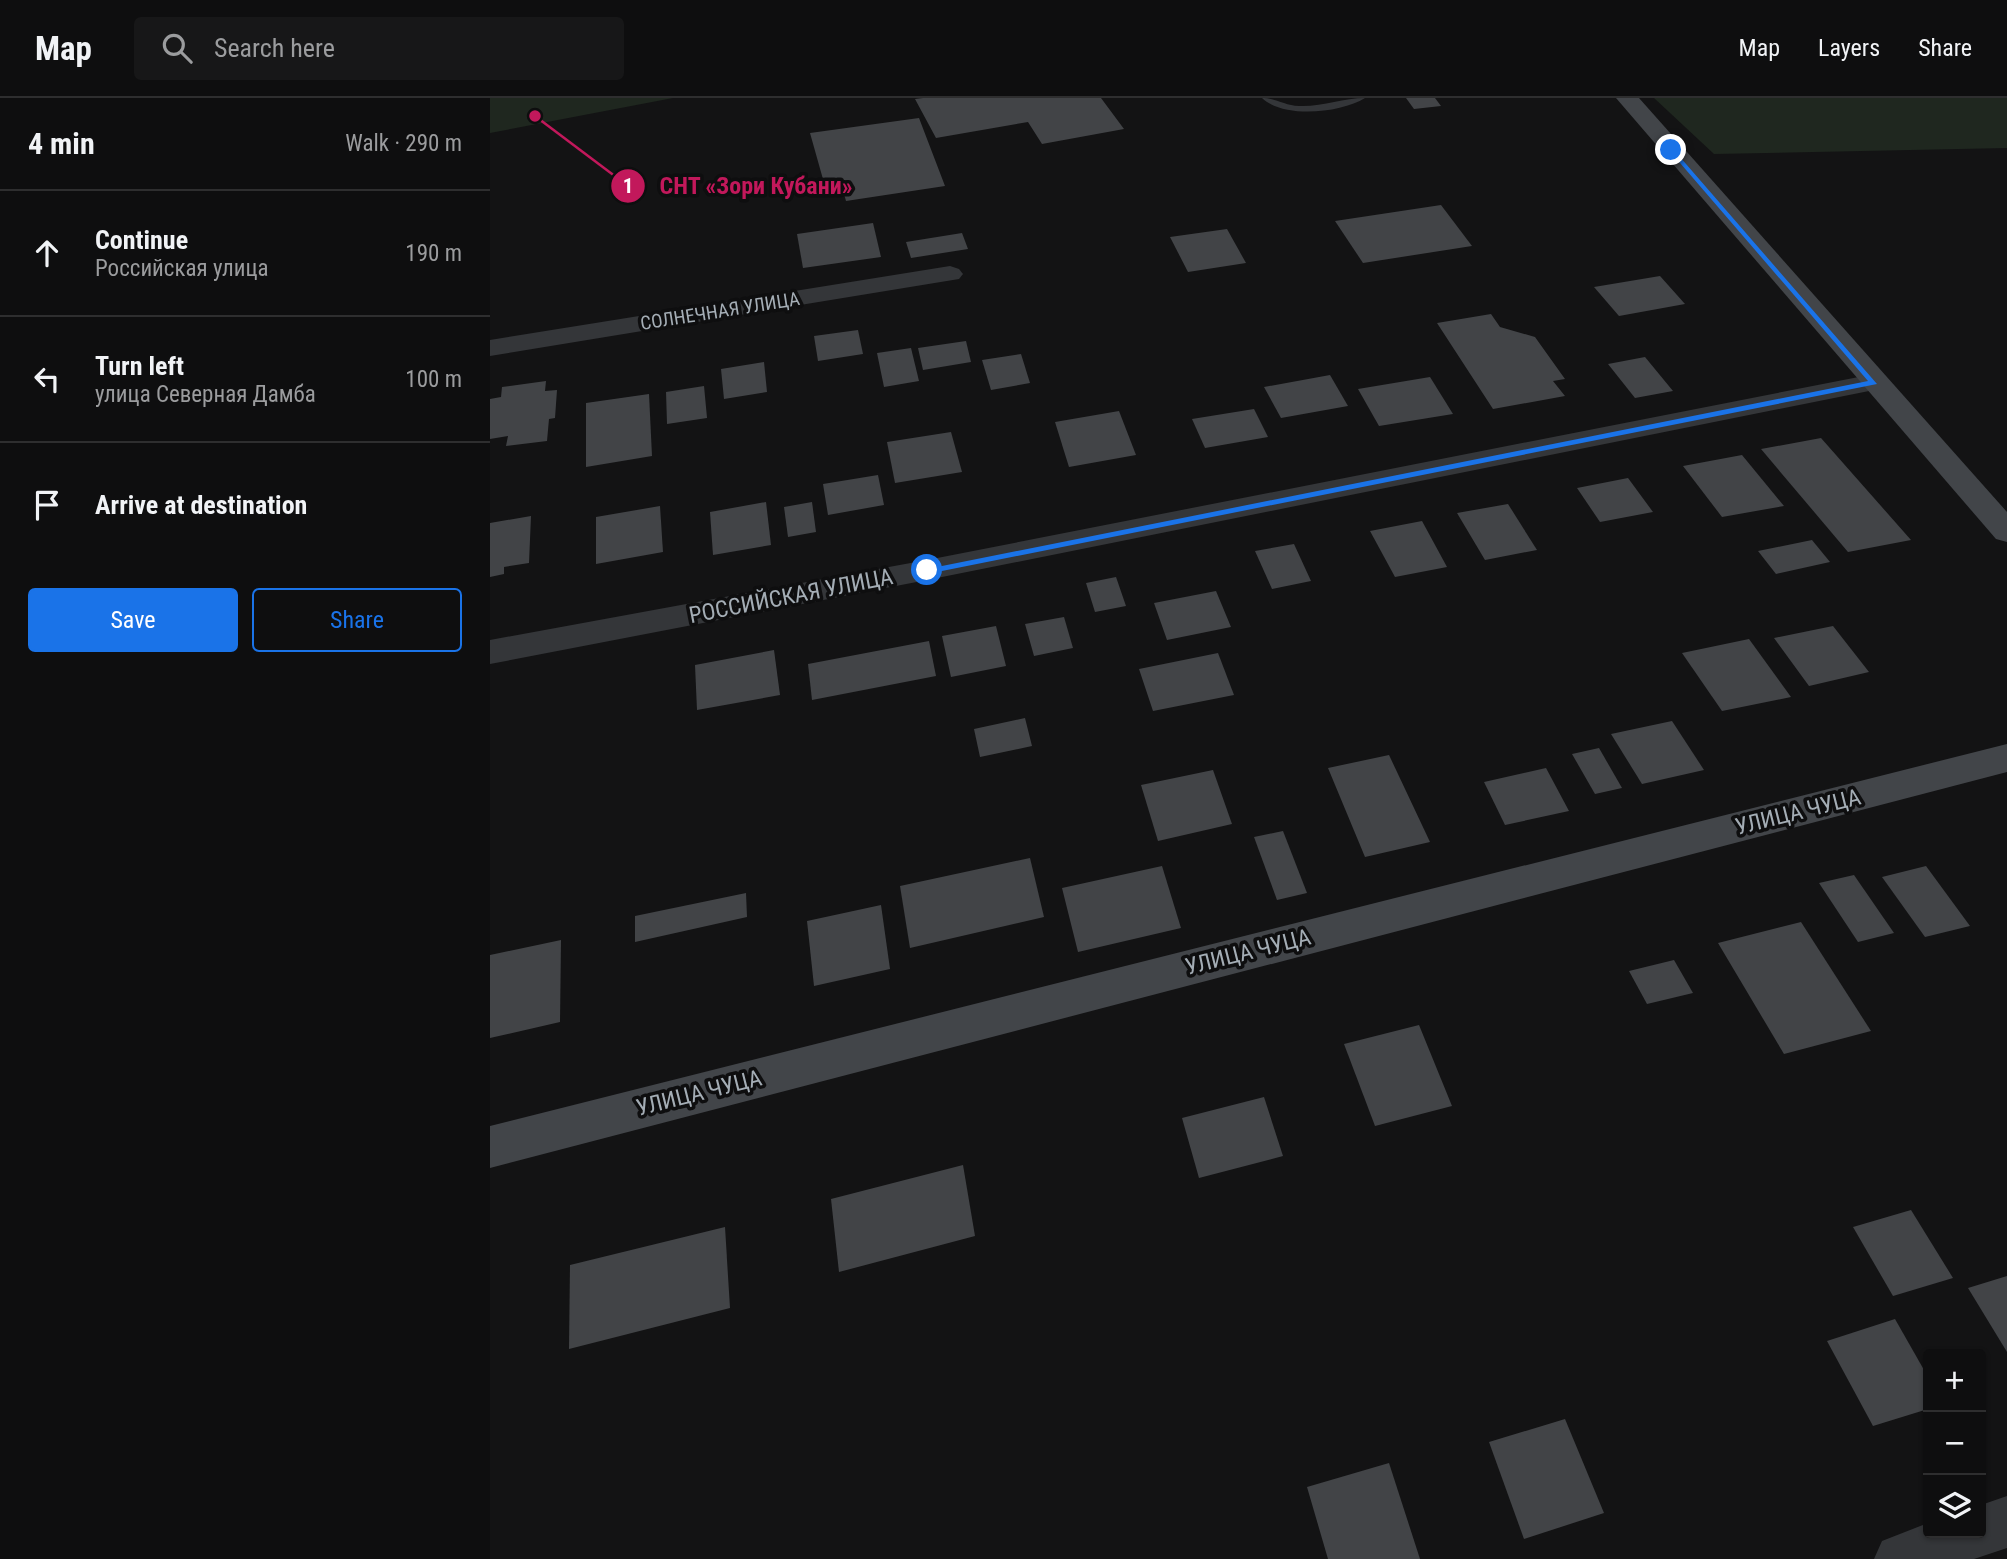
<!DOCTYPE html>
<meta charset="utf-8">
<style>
:root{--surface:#0e0e0f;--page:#171718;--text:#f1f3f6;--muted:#9b9c9e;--line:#2e2e2f;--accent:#1a73e8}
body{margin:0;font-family:"Roboto Condensed",sans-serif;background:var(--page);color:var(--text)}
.controls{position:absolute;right:21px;bottom:21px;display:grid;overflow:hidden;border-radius:7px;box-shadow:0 2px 5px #0004}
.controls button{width:63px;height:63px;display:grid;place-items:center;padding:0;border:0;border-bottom:2px solid var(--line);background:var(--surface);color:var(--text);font:35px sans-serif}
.stop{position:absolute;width:21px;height:21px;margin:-16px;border:5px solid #1a73e8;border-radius:50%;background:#fff}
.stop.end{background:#1a73e8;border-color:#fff;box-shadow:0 2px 7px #0008}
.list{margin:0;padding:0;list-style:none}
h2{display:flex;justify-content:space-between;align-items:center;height:91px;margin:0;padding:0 28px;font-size:30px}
h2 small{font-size:23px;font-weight:400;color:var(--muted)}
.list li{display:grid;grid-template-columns:46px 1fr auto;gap:21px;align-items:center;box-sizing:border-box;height:126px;padding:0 28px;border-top:2px solid var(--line)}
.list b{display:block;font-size:26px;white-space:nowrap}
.list p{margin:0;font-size:23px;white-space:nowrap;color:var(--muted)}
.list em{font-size:23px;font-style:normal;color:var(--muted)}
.actions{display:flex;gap:14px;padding:21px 28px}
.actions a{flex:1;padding:16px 0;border:2px solid var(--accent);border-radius:7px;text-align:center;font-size:24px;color:var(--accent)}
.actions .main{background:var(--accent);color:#fff}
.icon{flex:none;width:38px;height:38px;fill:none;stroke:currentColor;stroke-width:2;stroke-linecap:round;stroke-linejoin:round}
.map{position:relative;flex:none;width:1517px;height:1461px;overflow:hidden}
header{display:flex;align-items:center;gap:42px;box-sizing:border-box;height:98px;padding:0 35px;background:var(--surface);border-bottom:2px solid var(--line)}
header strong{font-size:33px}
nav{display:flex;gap:38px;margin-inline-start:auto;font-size:24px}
.search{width:490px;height:63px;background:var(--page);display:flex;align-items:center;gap:18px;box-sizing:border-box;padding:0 24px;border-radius:7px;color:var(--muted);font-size:26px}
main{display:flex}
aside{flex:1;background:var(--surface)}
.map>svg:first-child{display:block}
</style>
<header>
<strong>Map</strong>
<div class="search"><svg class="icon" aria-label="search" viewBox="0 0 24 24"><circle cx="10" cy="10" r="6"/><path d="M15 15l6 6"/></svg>Search here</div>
<nav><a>Map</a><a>Layers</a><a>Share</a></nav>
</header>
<main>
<aside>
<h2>4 min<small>Walk · 290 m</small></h2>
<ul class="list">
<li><svg class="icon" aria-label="ahead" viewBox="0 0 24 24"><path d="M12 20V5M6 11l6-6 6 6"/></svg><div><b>Continue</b><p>Российская улица</p></div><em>190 m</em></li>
<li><svg class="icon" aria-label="left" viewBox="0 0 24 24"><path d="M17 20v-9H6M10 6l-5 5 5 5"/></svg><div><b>Turn left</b><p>улица Северная Дамба</p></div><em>100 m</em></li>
<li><svg class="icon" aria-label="arrive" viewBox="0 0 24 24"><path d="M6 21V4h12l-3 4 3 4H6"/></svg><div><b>Arrive at destination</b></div></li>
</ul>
<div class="actions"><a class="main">Save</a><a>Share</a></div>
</aside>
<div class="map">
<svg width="1517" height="1461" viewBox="0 0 1517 1461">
<rect width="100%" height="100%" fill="#131314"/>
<!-- green -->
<g fill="#1f271f">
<path d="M0,0H183L0,35Z"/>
<path d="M1164,0H1517V50L1224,56Z"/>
</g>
<!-- building -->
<g fill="#424447">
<path d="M433,0H611L634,31L552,46L538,24L446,40L425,1Z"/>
<path d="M916,0H945L951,8L924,11Z"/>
<path d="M429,20L455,88L356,103L354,96L338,99L320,35Z"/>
<path d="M951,107L982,148L873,165L845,123Z"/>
<path d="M383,125L391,159L313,170L307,136Z"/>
<path d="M737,131L756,165L698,174L680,139Z"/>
<path d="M472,135L478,151L421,160L416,144Z"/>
<path d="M1170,178L1195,206L1129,218L1104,189Z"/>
<path d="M1001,216L1010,229L1045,239L1075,281L1063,283L1075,298L1003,311L947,225Z"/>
<path d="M368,232L373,256L328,263L324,238Z"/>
<path d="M476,243L481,264L433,272L428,250Z"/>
<path d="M421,250L429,283L394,289L387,255Z"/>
<path d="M531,256L540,285L501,292L492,262Z"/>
<path d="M1155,259L1183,293L1145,300L1118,266Z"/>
<path d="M274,264L277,294L234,301L231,271Z"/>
<path d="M840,277L858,308L791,320L774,289Z"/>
<path d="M940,279L963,316L889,328L868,291Z"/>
<path d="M56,283L55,293L67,292L65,320L59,321L57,343L16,348L18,338L0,341V301L11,299L12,289Z"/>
<path d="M214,288L217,320L177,326L176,294Z"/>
<path d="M159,296L162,358L96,369V305Z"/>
<path d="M764,311L778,339L715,350L702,321Z"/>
<path d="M629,313L646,357L579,369L565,324Z"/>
<path d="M461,334L472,374L405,385L397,344Z"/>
<path d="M1331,340L1421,442L1358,454L1271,351Z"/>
<path d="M1252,357L1294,408L1232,419L1193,368Z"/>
<path d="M388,377L394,407L338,417L333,386Z"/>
<path d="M1138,380L1163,414L1110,424L1087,390Z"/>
<path d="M276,404L281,447L223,457L220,414Z"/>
<path d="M322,404L326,434L298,439L294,409Z"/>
<path d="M1018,406L1047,452L995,462L967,415Z"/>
<path d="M170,408L173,454L106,466V419Z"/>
<path d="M41,418L39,465L14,469V476L0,479V425Z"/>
<path d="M932,423L957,469L905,479L880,433Z"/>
<path d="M1322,442L1340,464L1286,476L1268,453Z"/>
<path d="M804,446L821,483L782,491L765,453Z"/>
<path d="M626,479L636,508L605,514L596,485Z"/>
<path d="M726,493L741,529L677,542L664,505Z"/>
<path d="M574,519L583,550L544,558L535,526Z"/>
<path d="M506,528L516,568L461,579L452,538Z"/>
<path d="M1343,528L1379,574L1319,588L1284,540Z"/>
<path d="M1259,541L1301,599L1232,613L1192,555Z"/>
<path d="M439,543L446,578L322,602L318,566Z"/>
<path d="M284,552L290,597L207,612L205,567Z"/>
<path d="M728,555L744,597L663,613L649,571Z"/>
<path d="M535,620L542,648L490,659L484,631Z"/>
<path d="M1182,623L1214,672L1152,686L1121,636Z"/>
<path d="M1109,650L1132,690L1105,696L1082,656Z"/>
<path d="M899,657L940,744L875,759L838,670Z"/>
<path d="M1056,670L1079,713L1015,727L994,684Z"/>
<path d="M723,672L742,726L668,743L651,687Z"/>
<path d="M793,733L817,795L787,802L764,739Z"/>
<path d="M540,760L554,819L420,850L410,788Z"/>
<path d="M672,768L691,830L588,854L572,790Z"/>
<path d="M1436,768L1480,828L1435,839L1392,779Z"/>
<path d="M1364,777L1404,835L1368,844L1329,785Z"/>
<path d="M256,795L257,819L145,844V818Z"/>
<path d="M391,807L400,871L324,888L317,823Z"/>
<path d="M1311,824L1381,933L1294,956L1228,845Z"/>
<path d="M71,842L70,924L0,940V857Z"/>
<path d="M1184,862L1203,895L1157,906L1139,873Z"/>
<path d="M929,927L962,1008L885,1028L854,946Z"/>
<path d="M774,999L793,1058L709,1080L692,1020Z"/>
<path d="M473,1067L485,1138L349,1174L341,1101Z"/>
<path d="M1421,1112L1463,1180L1403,1198L1363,1129Z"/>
<path d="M235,1129L240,1210L79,1251L80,1167Z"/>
<path d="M1517,1178V1254L1478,1190Z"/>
<path d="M1405,1221L1438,1279V1311L1383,1328L1337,1243Z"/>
<path d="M1075,1321L1114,1415L1034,1441L999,1344Z"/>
<path d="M899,1365L930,1461H838L817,1389Z"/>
</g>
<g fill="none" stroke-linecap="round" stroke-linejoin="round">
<!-- lane -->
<path fill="#343639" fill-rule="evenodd" d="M772,0C786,0 795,8 809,8C832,9 853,0 875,0C851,15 794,21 772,0Z"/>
<!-- street -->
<g fill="#343639" fill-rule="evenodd">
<path d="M460,168L469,171L473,176L469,181L0,258V242Z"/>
<path d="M1384,276L1394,278L1398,284L1394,290L437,482L0,566V542L437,462Z"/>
<path d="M1517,1398V1450L1484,1461H1384L1392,1443L1438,1425V1435H1491V1407Z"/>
</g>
<!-- secondary -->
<g fill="#424549" fill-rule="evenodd">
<path d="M1126,0H1149L1517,414V444L1506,441Z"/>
<path d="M1517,646V674L0,1070V1028Z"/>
</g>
</g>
<!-- route -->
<path fill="#1a73e8" d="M1178,51H1183L1387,286L437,476L432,472L1378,283Z"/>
<g text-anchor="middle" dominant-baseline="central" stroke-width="7" stroke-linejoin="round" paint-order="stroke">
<!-- far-street labels -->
<g font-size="19" fill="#a4adb5" stroke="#0e0e0f">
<text transform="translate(230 213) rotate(-9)">СОЛНЕЧНАЯ УЛИЦА</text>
</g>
<!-- street labels -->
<g font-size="23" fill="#a4adb5" stroke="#0e0e0f">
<text transform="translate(301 498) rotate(-11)">РОССИЙСКАЯ УЛИЦА</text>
<text transform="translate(1308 714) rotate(-14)">УЛИЦА ЧУЦА</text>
<text transform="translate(758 854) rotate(-14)">УЛИЦА ЧУЦА</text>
<text transform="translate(209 995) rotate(-14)">УЛИЦА ЧУЦА</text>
</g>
</g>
<!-- callouts -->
<path fill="none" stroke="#c2185b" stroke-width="2.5" d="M45 18L138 88"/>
<g fill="#c2185b" stroke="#0e0e0f" stroke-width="2.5">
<circle cx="45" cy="18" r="7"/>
<circle cx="138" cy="88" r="18"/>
</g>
<g font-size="21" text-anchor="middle" font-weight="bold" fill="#fff">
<text x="138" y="95">1</text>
</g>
<g font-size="24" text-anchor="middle" font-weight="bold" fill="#c2185b" stroke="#0e0e0f" stroke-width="7" stroke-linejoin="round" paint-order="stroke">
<text x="266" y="96">СНТ «Зори Кубани»</text>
</g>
</svg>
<div class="controls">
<button>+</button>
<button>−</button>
<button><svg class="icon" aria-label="layers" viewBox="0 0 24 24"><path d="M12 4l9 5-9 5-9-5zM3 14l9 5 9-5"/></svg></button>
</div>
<div class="stop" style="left:437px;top:472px"></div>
<div class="stop end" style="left:1181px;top:52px"></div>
</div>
</main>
